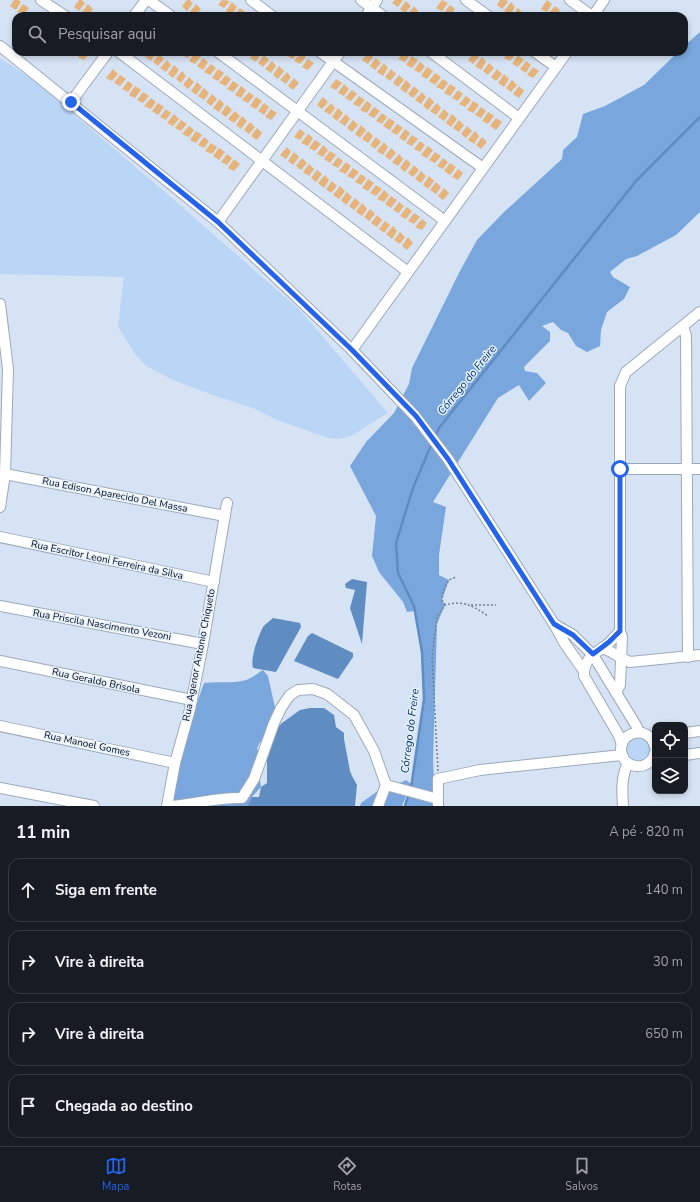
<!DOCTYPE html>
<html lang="pt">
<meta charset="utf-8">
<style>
:root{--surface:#171b24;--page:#242831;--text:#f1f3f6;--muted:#9ea1a6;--line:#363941;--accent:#2563eb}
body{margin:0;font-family:"Nunito Sans",sans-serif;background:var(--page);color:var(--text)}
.controls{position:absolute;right:12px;bottom:12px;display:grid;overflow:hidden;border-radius:8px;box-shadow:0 2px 6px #0003}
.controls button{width:36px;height:36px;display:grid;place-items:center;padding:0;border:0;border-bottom:1px solid var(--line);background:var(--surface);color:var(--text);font:20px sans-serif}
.stop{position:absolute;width:12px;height:12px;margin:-9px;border:3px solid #2563eb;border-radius:50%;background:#fff}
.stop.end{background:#2563eb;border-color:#fff;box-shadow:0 1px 4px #0008}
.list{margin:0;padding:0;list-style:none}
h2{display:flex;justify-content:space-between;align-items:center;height:52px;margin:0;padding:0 16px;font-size:17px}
h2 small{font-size:13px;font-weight:400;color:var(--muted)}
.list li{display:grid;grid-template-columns:26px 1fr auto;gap:12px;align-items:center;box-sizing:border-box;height:64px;margin:0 8px 8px;padding:0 8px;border:1px solid var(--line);border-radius:12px}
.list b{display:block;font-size:15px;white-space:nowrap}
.list em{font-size:13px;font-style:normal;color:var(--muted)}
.icon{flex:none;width:22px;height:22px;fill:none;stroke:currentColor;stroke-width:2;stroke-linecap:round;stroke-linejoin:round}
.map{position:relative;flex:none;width:700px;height:806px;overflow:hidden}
.search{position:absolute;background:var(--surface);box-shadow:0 2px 6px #0003;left:12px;right:12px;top:12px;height:44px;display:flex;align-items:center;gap:10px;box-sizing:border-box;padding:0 14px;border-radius:12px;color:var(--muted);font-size:15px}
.sheet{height:340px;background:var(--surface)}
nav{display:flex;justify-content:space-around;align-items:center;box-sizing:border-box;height:56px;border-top:1px solid var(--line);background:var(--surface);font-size:11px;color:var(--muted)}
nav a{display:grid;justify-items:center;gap:2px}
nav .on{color:var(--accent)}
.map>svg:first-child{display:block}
</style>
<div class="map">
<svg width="700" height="806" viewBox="0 0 700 806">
<rect width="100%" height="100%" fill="#d6e3f4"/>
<!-- green -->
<g fill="#bad6f7">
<path d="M0,58L36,82L173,199L301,311L388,413L351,436L339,439L328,438L277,420L253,408L213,395L173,380L146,366L134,353L118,326L124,277L0,274Z"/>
<circle cx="638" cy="749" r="12"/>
</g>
<!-- forest -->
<g fill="#79a7dd">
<path d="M700,32V212L676,235L637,256L626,259L610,272L613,277L630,287L624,299L607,312L601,330L600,346L587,352L576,346L568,333L561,330L553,322L542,326L550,332V341L524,367L525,371L537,373L546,383L529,401L519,385L498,398L433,502L446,507L439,555V575L449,580L442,600L445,605L437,624L433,760L435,806H404L407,794L402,806H360L361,803L379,790L389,788L406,780L411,784L424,699L422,652L415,611L407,612L403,602L379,572L372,556L376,516L350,466L366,442L394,413L409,384L412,368L460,271L477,240L503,213L562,159L563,150L577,137L583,114L605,106L644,85L678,52H684V46Z"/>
<path d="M263,670L268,676L278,721L259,744L257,748L260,756L257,765L250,770L259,775L261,787L252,797L249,806H170L176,763L204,683C218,681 232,684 246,680C252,678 258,673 263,670Z"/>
</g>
<!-- water -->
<g fill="#5f8cc1">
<path d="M352,579L367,582L362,644L350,608L355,590L346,588L345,584Z"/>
<path d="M273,618L300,623L301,627L276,672L253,668C250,658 258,637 263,627C265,624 270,621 273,618Z"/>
<path d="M312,633L353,653V657L338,679L294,661L308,636Z"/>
<path d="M310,708H324L334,715L336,727L344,733V739L350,771L352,776L357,785L355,806H248L252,797H259L261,787L267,783V746L271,734L282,723L300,710Z"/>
</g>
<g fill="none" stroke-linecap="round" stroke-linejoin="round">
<!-- stream -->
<g stroke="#5f8cc1" stroke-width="2.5">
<path d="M435,437L439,428L636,181L700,117"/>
<path d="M411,788L424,699L422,652L414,606L398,573L396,543L413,488L432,443"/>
<path d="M405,806L409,793"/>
</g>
</g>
<!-- building -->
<g fill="#e6b47a">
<path d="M14,0H18L21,2L16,10L10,6Z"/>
<path d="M79,0H83L82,1L85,3L79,11L74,7Z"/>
<path d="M187,0H191L190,1L193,3L187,11L182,6Z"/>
<path d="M222,0L230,1L224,8L218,5Z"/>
<path d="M395,0H403L398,7L392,3Z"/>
<path d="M442,0L448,3L442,11L436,8Z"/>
<path d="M500,0H506L508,2L502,9L497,5Z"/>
<path d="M547,0L552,4L547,12L541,9Z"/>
<path d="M406,1L411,6L405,13L400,9Z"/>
<path d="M232,2L237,7L232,14L226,11Z"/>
<path d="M511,2L515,7L510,15L504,11Z"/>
<path d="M23,4L29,8L23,15L17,12Z"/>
<path d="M88,4L93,9L87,16L82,12Z"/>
<path d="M196,4L201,9L195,16L190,12Z"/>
<path d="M450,5L455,9L449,16L444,13Z"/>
<path d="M414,6L418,11L415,16H409L407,15Z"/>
<path d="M555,6L560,10L555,16H551L548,14Z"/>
<path d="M240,8L245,12L242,16H234Z"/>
<path d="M518,8L523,13L520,16H512Z"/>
<path d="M82,52L90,53L84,60L78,57Z"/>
<path d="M149,52L156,53L151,61L145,57Z"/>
<path d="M184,52H192L188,58L181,55Z"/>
<path d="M195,52L201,56L195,64L189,61Z"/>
<path d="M254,52H258L261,54L256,62L250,58Z"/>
<path d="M289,52H298L293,59L287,56Z"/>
<path d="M368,52L373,57L368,64L362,60Z"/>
<path d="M404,52H407L410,55L405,62L398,59Z"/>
<path d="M474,52L479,57L473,64L468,60Z"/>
<path d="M509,52H513L516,54L510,61L504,58Z"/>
<path d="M301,53L306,57L300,64L294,61Z"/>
<path d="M159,54L164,59L158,66L153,62Z"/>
<path d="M264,55L269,60L263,67L258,63Z"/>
<path d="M518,55L524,60L518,67L512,64Z"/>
<path d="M412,56L418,60L412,68L406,65Z"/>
<path d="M482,57L486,62L481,70L475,66Z"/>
<path d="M203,58L208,62L203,70L197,66Z"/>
<path d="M376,58L381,63L375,70L370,66Z"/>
<path d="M308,59L314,63L308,70L302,67Z"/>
<path d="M167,60L171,65L166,72L160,68Z"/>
<path d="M272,61L276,66L271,73L265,69Z"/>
<path d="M526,61L531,65L526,73L520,69Z"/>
<path d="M420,62L425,66L420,73L414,70Z"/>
<path d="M384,63L388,68L383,76L377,72Z"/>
<path d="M489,63L494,68L488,75L483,71Z"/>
<path d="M211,64L216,68L210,75L204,72Z"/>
<path d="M174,65L179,70L173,78L168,74Z"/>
<path d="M279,66L284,71L278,79L273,75Z"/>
<path d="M427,67L433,71L427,79L421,76Z"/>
<path d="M533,67L539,71L533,78L527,75Z"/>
<path d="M113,69L118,74L112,81L106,78Z"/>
<path d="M218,69L224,73L218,81L212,78Z"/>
<path d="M391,69L396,74L390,81L385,77Z"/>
<path d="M497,69L502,74L496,81L491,77Z"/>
<path d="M182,71L186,76L181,83L176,79Z"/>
<path d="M287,72L291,77L286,84L280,80Z"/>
<path d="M435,73L441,77L435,85L429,81Z"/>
<path d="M504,74L509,79L504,87L498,83Z"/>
<path d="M120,75L126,79L120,86L114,83Z"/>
<path d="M226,75L231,79L226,86L219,83Z"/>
<path d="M399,75L404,80L398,87L393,83Z"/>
<path d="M189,77L194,82L188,89L183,85Z"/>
<path d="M294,78L299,83L293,90L288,86Z"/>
<path d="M336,79L342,83L336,90L330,87Z"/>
<path d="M443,79L448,83L443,90L436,87Z"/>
<path d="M406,80L411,85L406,93L400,89Z"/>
<path d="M512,80L517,85L511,92L506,88Z"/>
<path d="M128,81L133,85L128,92L122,89Z"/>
<path d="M233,81L239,85L233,92L227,89Z"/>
<path d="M197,82L202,87L196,95L191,91Z"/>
<path d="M344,84L349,89L344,96L338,93Z"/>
<path d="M450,84L456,88L450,96L444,93Z"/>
<path d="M135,86L141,90L135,98L129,95Z"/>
<path d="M241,86L246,90L241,98L235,95Z"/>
<path d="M414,86L419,91L413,98L408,94Z"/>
<path d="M519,86L524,91L519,98L513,94Z"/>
<path d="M204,88L209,93L204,100L198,96Z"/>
<path d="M352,90L357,94L351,101L345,98Z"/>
<path d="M458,90L463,94L458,101L452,98Z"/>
<path d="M143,92L149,96L143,103L137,100Z"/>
<path d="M249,92L254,96L248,103L242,100Z"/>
<path d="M422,92L426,97L421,104L415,100Z"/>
<path d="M212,94L217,99L211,106L206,102Z"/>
<path d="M359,96L365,100L359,107L353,104Z"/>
<path d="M466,96L471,100L465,107L459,104Z"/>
<path d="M256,97L262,101L256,109L250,106Z"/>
<path d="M323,97L328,102L322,109L317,105Z"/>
<path d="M429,97L434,102L428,110L423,106Z"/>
<path d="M151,98L156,102L151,109L144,106Z"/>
<path d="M220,99L224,104L219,112L213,108Z"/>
<path d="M367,101L372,105L367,113L360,110Z"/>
<path d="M473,101L479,105L473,113L467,110Z"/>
<path d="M158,103L164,107L158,115L152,111Z"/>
<path d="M264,103L269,107L264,115L258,111Z"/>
<path d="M331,103L335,108L330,115L324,111Z"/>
<path d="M437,103L441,108L436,115L430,111Z"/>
<path d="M227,105L232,110L226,117L221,113Z"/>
<path d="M374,107L380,111L374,118L368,115Z"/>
<path d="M481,107L486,111L481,118L475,115Z"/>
<path d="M338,108L343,113L337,121L332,117Z"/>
<path d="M166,109L171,113L166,120L160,117Z"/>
<path d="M271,109L277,113L271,120L265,117Z"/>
<path d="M444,109L449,114L444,121L438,117Z"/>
<path d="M235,111L240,116L234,123L228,119Z"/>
<path d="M488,112L494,116L488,124L482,121Z"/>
<path d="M382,113L387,117L382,124L376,121Z"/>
<path d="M174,114L179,119L173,126L167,123Z"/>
<path d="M346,114L350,119L345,126L339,122Z"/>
<path d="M452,114L457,119L451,127L446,123Z"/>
<path d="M242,116L247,121L241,129L236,125Z"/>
<path d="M389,118L395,122L390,130L383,126Z"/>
<path d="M496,118L502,122L496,130L490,126Z"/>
<path d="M181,120L187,124L181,131L175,128Z"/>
<path d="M353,120L358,125L352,132L347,128Z"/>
<path d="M459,120L464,125L459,132L453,128Z"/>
<path d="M250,122L255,127L249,134L244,130Z"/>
<path d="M397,124L403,128L397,135L391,132Z"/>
<path d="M361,125L366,130L360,138L355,134Z"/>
<path d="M189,126L194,130L189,137L182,134Z"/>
<path d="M467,126L472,131L466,138L461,134Z"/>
<path d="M257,128L262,133L257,140L251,136Z"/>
<path d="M300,129L305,133L300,140L294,137Z"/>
<path d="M405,129L410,133L405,141L399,138Z"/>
<path d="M196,131L202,135L196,143L190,140Z"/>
<path d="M368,131L373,136L368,143L362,139Z"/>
<path d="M475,131L479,136L474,144L468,140Z"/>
<path d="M308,134L313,138L308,146L301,143Z"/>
<path d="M412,135L418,139L412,146L406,143Z"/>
<path d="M204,137L209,141L204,148L198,145Z"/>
<path d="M376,137L381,142L375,149L370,145Z"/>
<path d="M482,137L487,142L481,149L476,145Z"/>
<path d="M315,140L321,144L315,151L309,148Z"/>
<path d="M420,141L425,145L420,152L414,149Z"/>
<path d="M384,142L388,147L383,155L377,151Z"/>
<path d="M211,143L217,147L212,154L205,151Z"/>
<path d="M323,145L328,150L323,157L317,154Z"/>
<path d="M428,146L433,150L427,158L421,155Z"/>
<path d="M287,147L291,152L286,159L280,155Z"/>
<path d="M219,148L225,152L219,160L213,156Z"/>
<path d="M391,148L396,153L390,160L385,156Z"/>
<path d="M330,151L336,155L330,163L324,159Z"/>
<path d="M294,152L299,157L293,165L288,161Z"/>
<path d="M435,152L441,156L435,163L429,160Z"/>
<path d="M227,154L232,158L227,165L221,162Z"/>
<path d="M399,154L403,159L398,166L392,162Z"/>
<path d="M338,157L343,161L338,168L332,165Z"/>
<path d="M302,158L307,163L301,170L296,166Z"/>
<path d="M443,158L448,162L443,169L437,166Z"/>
<path d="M234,159L240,164L234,171L228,168Z"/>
<path d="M406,159L411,164L405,172L400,168Z"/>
<path d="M346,162L351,166L346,174L339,171Z"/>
<path d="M450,163L456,167L450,175L444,171Z"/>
<path d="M309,164L314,169L309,176L303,172Z"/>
<path d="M414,165L419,170L413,177L408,173Z"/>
<path d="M353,168L359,172L353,179L347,176Z"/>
<path d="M458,169L463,173L458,180L452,177Z"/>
<path d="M317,170L322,174L316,182L311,178Z"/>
<path d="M421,171L426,176L421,183L415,179Z"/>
<path d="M361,174L366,178L361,185L355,182Z"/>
<path d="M325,175L329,180L324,188L318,183Z"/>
<path d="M429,176L434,181L428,189L423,185Z"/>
<path d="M368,179L374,183L368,191L362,188Z"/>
<path d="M332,181L337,186L331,193L326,189Z"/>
<path d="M436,182L441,187L436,194L430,190Z"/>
<path d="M376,185L382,189L376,196L370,193Z"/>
<path d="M340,186L345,191L339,199L333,195Z"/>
<path d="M444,188L449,193L443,200L438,196Z"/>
<path d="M384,190L389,195L384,202L377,199Z"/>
<path d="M347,192L352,197L346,205L341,200Z"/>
<path d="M391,196L397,200L391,208L385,204Z"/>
<path d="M355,198L360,203L354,210L349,206Z"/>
<path d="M399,202L404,206L399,213L393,210Z"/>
<path d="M362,203L367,209L362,216L356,212Z"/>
<path d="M407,207L412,211L406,219L400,216Z"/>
<path d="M370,209L375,214L369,221L364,217Z"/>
<path d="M414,213L420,217L414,224L408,221Z"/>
<path d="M377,215L382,220L377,227L371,223Z"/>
<path d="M422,219L427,223L422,230L415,227Z"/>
<path d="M385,221L390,225L384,233L379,229Z"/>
<path d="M393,226L397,231L392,239L386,234Z"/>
<path d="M400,232L405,237L400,244L394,240Z"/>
<path d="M408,237L413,243L407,250L402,246Z"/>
</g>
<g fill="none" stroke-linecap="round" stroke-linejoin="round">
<defs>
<g id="minor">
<path d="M41,0L65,16"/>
<path d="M149,0L171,16"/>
<path d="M251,0L272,16"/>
<path d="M361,0L383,16"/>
<path d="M466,0L488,16"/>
<path d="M570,0L592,16"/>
<path d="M134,16L146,0"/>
<path d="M366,16L377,0"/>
<path d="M593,16L604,0"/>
<path d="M0,46L218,222L352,350L415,416L448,459L554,624L565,644L584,671"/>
<path d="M119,52L408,272"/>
<path d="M218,52L445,221"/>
<path d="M320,52L483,168"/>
<path d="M431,52L519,118"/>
<path d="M535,52L556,67"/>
<path d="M71,102L108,52"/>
<path d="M218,222L340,52"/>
<path d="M0,304L8,369L5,474L0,507"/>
<path d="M683,326L686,336L688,657"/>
<path d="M352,350L567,52"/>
<path d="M620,469H700"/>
<path d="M5,474L225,516"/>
<path d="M0,537L214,582"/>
<path d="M0,606L203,644"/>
<path d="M554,624L573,635L593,655L637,727L638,732"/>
<path d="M620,631C616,635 613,639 609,643C597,653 583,657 584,676L618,734L622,744"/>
<path d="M602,648C612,651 619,658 630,662L700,655"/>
<path d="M0,661L192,700"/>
<path d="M616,693L620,685L622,637L620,631V386L626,372L700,312"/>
<path d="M0,726L175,763"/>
<path d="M685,733L700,731"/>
<path d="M655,747C649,721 612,734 623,757C625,761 628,764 632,765C642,769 653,763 655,752"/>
<path d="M685,755L700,753"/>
<path d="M0,788L94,806"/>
<path d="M167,806L175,763L190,709L203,644L227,503"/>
<path d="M168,806C192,805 217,797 242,798L254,779L274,723L281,708L290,695L298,690L313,689L327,694L354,715L374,751L386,785"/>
<path d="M378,806L386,785L438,799"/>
<path d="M438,806V779L480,770L622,755"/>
<path d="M623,806C622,791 621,777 628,763"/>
</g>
</defs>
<!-- minor casing -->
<use href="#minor" stroke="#9daaba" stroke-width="12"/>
<!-- path -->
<g stroke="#77808c" stroke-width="1.5" stroke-dasharray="2 2" stroke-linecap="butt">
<path d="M445,605L442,600L443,591L449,580L456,577"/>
<path d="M471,605H496"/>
<path d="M438,771L432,657L437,617L445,605C464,600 473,606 488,616"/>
</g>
<!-- minor -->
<use href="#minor" stroke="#fff" stroke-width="10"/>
</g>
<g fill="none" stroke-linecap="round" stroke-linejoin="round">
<!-- route -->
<path stroke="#2563eb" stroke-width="5" d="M71,102L218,222L352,350L416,416L448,459L554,624L573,635L593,654L609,642L620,631V469"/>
</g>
<g text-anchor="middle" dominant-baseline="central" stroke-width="3" stroke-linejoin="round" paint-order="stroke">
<!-- street labels -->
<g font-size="10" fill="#080c12" stroke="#e5f0fe">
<text transform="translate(115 495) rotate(11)">Rua Edison Aparecido Del Massa</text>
<text transform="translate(107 560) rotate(12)">Rua Escritor Leoni Ferreira da Silva</text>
<text transform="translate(102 625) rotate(10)">Rua Priscila Nascimento Vezoni</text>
<text transform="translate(199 655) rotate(-79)">Rua Agenor Antonio Chiqueto</text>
<text transform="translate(96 681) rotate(12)">Rua Geraldo Brisola</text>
<text transform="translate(87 744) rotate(12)">Rua Manoel Gomes</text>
</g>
<!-- water labels -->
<g font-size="11" font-style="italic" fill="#013364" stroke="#e5f0fe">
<text transform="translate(467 380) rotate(-51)">Córrego do Freire</text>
<text transform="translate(410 731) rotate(-83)">Córrego do Freire</text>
</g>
</g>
</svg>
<div class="controls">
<button><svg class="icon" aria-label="locate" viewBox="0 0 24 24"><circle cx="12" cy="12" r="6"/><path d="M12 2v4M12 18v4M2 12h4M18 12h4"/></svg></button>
<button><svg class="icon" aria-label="layers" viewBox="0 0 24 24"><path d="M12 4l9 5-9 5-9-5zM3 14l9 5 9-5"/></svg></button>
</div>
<div class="stop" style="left:620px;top:469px"></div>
<div class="stop end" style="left:71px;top:102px"></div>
<div class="search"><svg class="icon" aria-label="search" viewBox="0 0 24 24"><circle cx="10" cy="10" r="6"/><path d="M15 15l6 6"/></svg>Pesquisar aqui</div>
</div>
<section class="sheet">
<h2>11 min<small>A pé · 820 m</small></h2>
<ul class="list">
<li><svg class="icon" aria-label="ahead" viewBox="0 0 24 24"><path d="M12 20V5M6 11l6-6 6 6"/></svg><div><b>Siga em frente</b></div><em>140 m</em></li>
<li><svg class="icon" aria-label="right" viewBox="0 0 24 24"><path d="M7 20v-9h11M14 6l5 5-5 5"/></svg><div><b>Vire à direita</b></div><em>30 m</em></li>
<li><svg class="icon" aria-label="right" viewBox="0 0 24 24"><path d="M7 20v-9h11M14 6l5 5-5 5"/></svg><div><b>Vire à direita</b></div><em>650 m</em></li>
<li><svg class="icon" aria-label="arrive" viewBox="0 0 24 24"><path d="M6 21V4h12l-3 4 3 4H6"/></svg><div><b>Chegada ao destino</b></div></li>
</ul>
</section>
<nav>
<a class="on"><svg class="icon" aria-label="map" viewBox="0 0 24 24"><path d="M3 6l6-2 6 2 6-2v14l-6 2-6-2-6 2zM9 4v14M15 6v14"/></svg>Mapa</a>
<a><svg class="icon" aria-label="directions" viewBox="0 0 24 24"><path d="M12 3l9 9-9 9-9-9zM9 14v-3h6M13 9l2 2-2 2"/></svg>Rotas</a>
<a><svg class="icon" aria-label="saved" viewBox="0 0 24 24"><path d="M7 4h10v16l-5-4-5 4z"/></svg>Salvos</a>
</nav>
